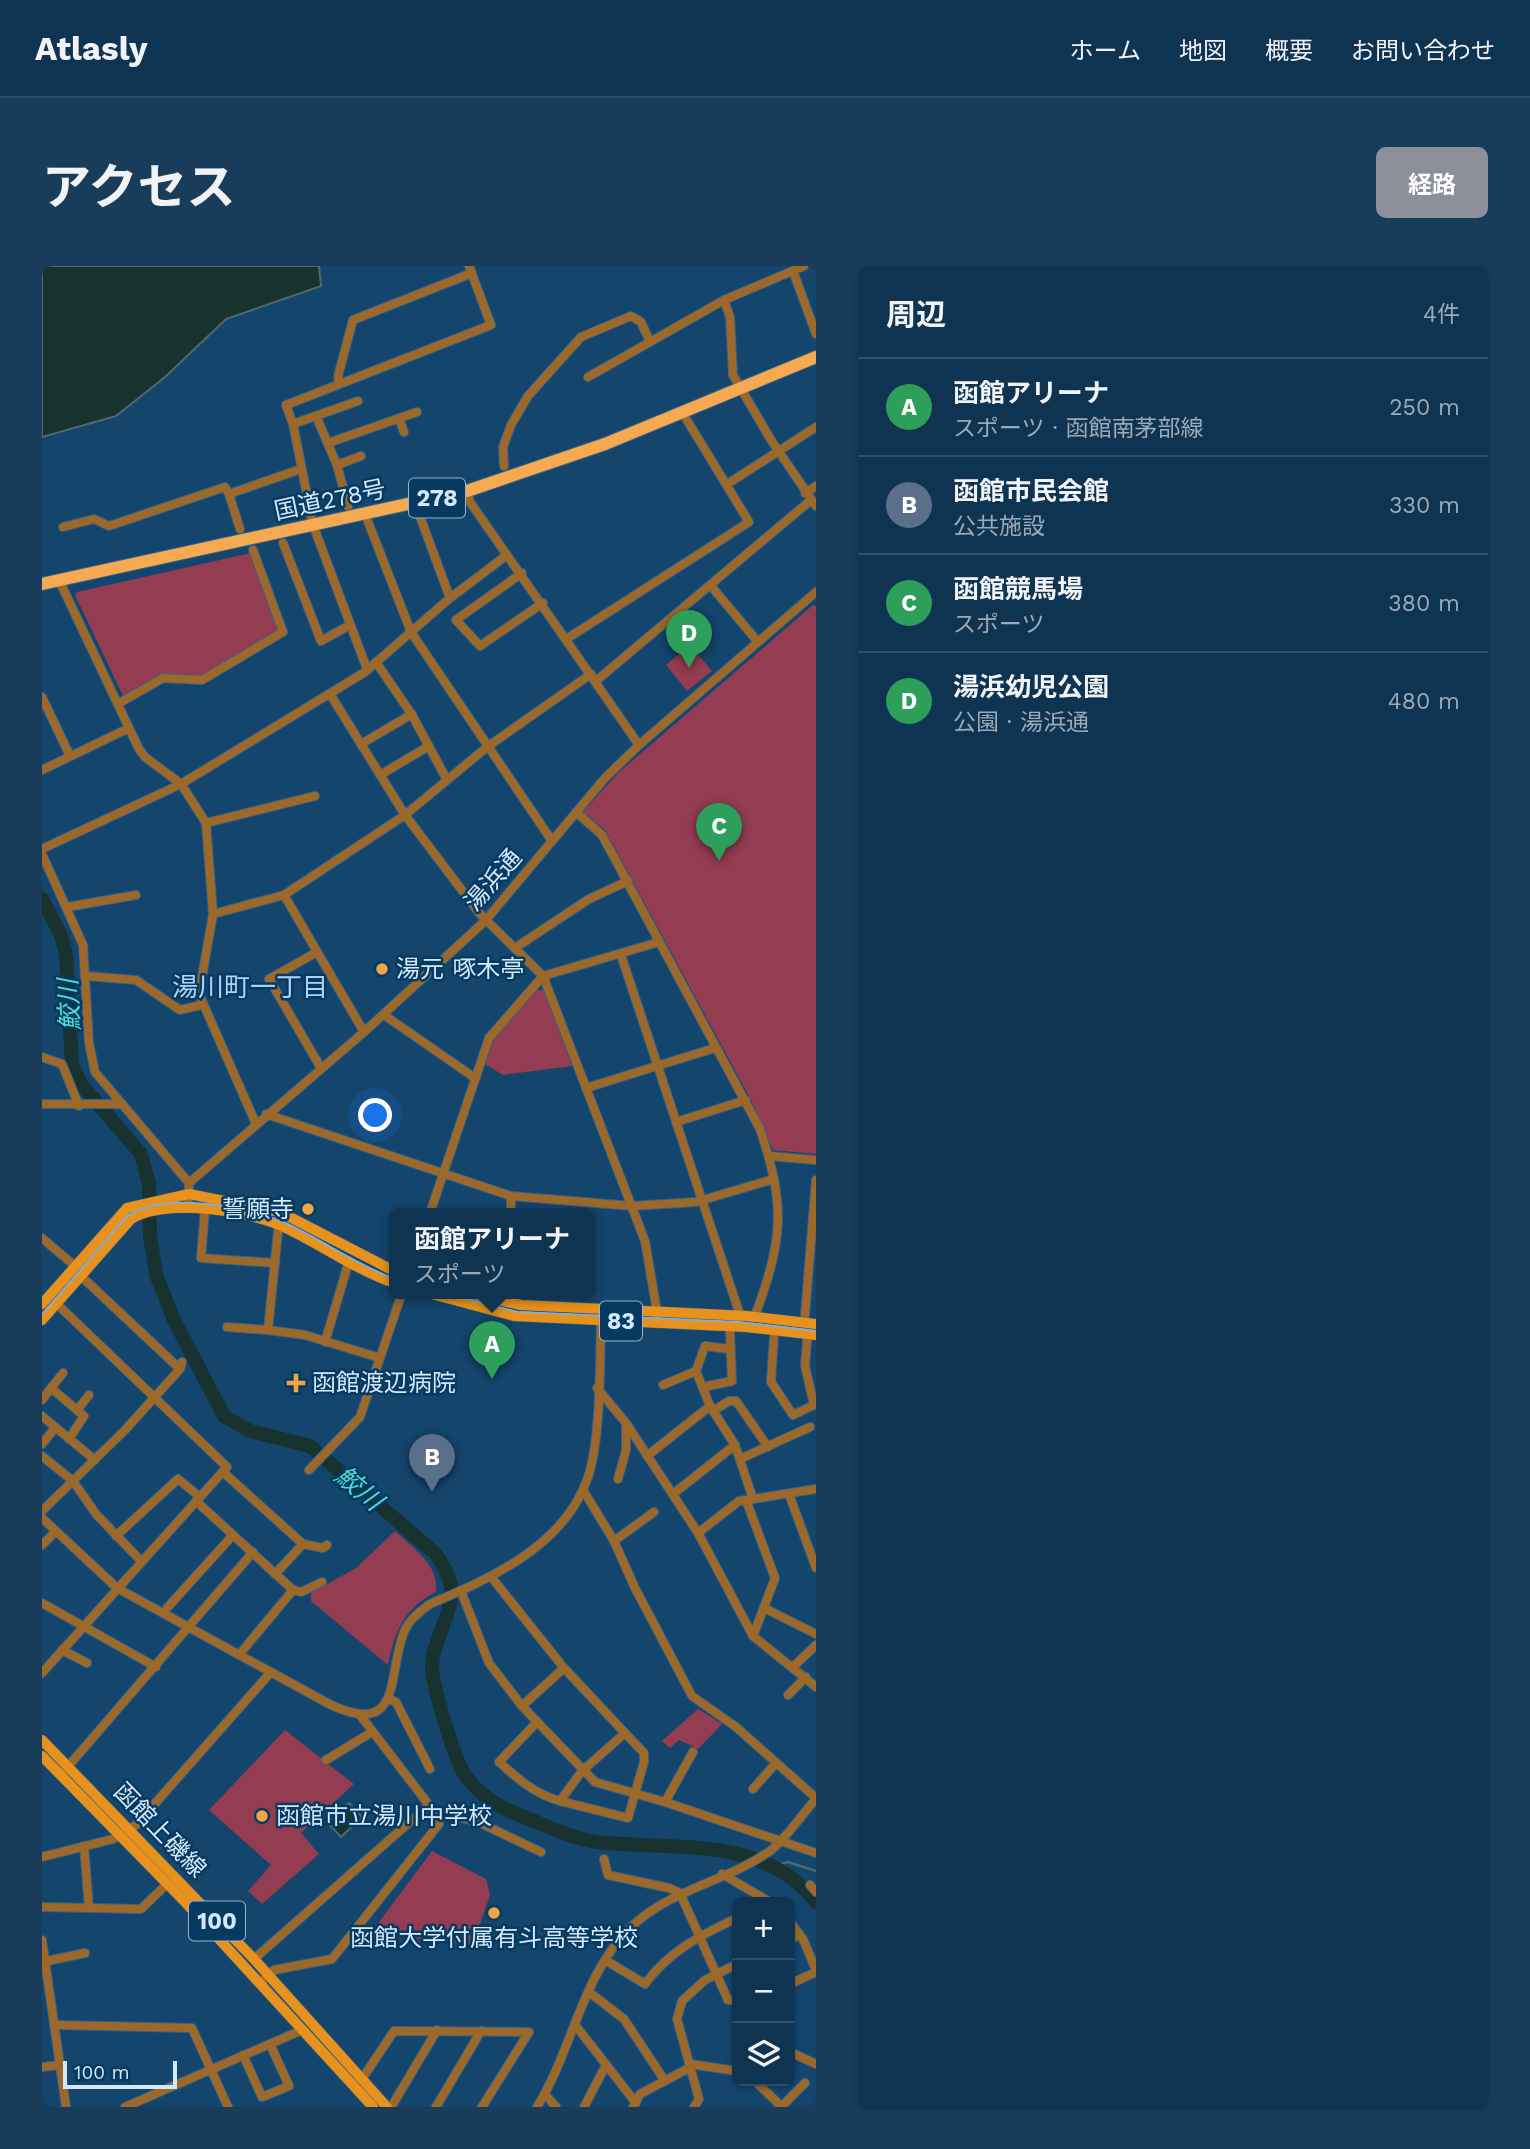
<!DOCTYPE html>
<html lang="ja">
<meta charset="utf-8">
<style>
:root{--surface:#0f3452;--page:#183c59;--text:#f1f3f6;--muted:#9baab8;--line:#2f4f69;--accent:#8c9099}
body{margin:0;font-family:"Work Sans","Noto Sans JP",sans-serif;background:var(--page);color:var(--text)}
.controls{position:absolute;right:21px;bottom:21px;display:grid;overflow:hidden;border-radius:10px;box-shadow:0 2px 5px #0004}
.controls button{width:63px;height:63px;display:grid;place-items:center;padding:0;border:0;border-bottom:2px solid var(--line);background:var(--surface);color:var(--text);font:35px sans-serif}
.scale{position:absolute;left:21px;bottom:18px;width:114px;box-sizing:border-box;padding-left:7px;border:4px solid #d4e8fb;border-top:0;font-size:19px;line-height:24px;white-space:nowrap;color:#d4e8fb;-webkit-text-stroke:5px #063a61;paint-order:stroke}
.you{position:absolute;left:334px;top:850px;width:24px;height:24px;margin:-18px;border:5px solid #fff;border-radius:50%;background:#1a73e8;box-shadow:0 0 0 10px #1a73e833}
.badge{display:grid;place-items:center;width:46px;height:46px;border-radius:50%;background:var(--accent);color:#fff;font-size:23px;font-weight:700}
.pin{position:absolute;translate:-50% -58px;filter:drop-shadow(0 2px 4px #0008)}
.pin::after{content:'';position:absolute;top:37px;width:24px;height:21px;background:inherit;clip-path:polygon(0 0,100% 0,50% 100%)}
.popup{position:absolute;left:347px;top:942px;width:206px;height:91px;box-sizing:border-box;display:grid;place-content:center;border-radius:10px;background:var(--surface);filter:drop-shadow(0 2px 5px #0005);font-size:23px;white-space:nowrap;color:var(--muted)}
.popup b{font-size:26px;color:var(--text)}
.popup::after{content:'';position:absolute;left:50%;top:100%;margin-left:-14px;border:14px solid transparent;border-top-color:var(--surface)}
.list{margin:0;padding:0;list-style:none}
h2{display:flex;justify-content:space-between;align-items:center;height:91px;margin:0;padding:0 28px;font-size:30px}
h2 small{font-size:23px;font-weight:400;color:var(--muted)}
.list li{display:grid;grid-template-columns:46px 1fr auto;gap:21px;align-items:center;box-sizing:border-box;height:98px;padding:0 28px;border-top:2px solid var(--line)}
.list b{display:block;font-size:26px;white-space:nowrap}
.list p{margin:0;font-size:23px;white-space:nowrap;color:var(--muted)}
.list em{font-size:23px;font-style:normal;color:var(--muted)}
.icon{flex:none;width:38px;height:38px;fill:none;stroke:currentColor;stroke-width:2;stroke-linecap:round;stroke-linejoin:round}
.map{position:relative;flex:none;width:774px;height:1841px;overflow:hidden;border-radius:10px}
header{display:flex;align-items:center;gap:42px;box-sizing:border-box;height:98px;padding:0 35px;background:var(--surface);border-bottom:2px solid var(--line)}
header strong{font-size:33px}
nav{display:flex;gap:38px;margin-inline-start:auto;font-size:24px}
.intro{display:flex;align-items:center;justify-content:space-between;box-sizing:border-box;height:168px;padding:0 42px}
h1{margin:0;font-size:49px}
.button{padding:18px 32px;border-radius:10px;background:var(--accent);color:#fff;font-size:24px;font-weight:700}
main{display:flex;gap:42px;padding:0 42px}
aside{flex:1;background:var(--surface);border-radius:10px;box-shadow:0 2px 5px #0004}
.map>svg:first-child{display:block}
</style>
<header>
<strong>Atlasly</strong>
<nav><a>ホーム</a><a>地図</a><a>概要</a><a>お問い合わせ</a></nav>
</header>
<div class="intro"><h1>アクセス</h1><a class="button">経路</a></div>
<main>
<div class="map">
<svg width="774" height="1841" viewBox="0 0 774 1841">
<rect width="100%" height="100%" fill="#14456d"/>
<!-- green -->
<g fill="#943c51">
<path d="M209,287L238,365L161,411L120,409L82,432L33,329L35,326Z"/>
<path d="M771,339L774,340V888L731,884L708,832L563,564L541,546L577,506Z"/>
<path d="M648,379L670,405L645,425L624,399Z"/>
<path d="M495,724H502L530,800L461,809L443,798L449,775Z"/>
<path d="M353,1265C371,1282 397,1298 394,1326C362,1342 353,1365 346,1399L269,1335V1327L314,1302Z"/>
<path d="M656,1443L680,1458L656,1483L637,1474L628,1482L620,1475Z"/>
<path d="M243,1464L312,1518L259,1567L277,1588L220,1638L206,1625L229,1599L167,1544Z"/>
<path d="M390,1585L444,1613L448,1629L431,1678L347,1670L334,1660Z"/>
</g>
<!-- water -->
<g fill="#17322f" stroke="#50696c" stroke-width="2">
<path d="M0,0H277L279,20L184,53L123,111L74,150L0,171Z"/>
<path d="M307,1537L320,1551L299,1571L286,1557Z"/>
</g>
<g fill="none" stroke-linecap="round" stroke-linejoin="round">
<!-- stream -->
<path stroke="#50696c" stroke-width="2.5" d="M730,1601L746,1596L774,1605"/>
<!-- river -->
<path stroke="#17322f" stroke-width="14" d="M0,633L19,669L24,689L30,798L39,818L99,888L107,918L108,971L115,1011L132,1054L182,1150L208,1165L268,1180L394,1288C400,1298 408,1310 409,1321C411,1348 392,1372 390,1398C389,1417 413,1494 423,1509C440,1533 461,1543 487,1553C511,1563 537,1575 563,1577C635,1583 724,1571 774,1636"/>
<defs>
<g id="minor">
<path d="M751,5L774,68"/>
<path d="M682,34L688,51L691,109L729,174L774,240"/>
<path d="M546,111L608,76"/>
<path d="M297,118L296,110L311,54L430,7"/>
<path d="M274,150L295,199L306,240"/>
<path d="M357,152L362,166"/>
<path d="M251,158L316,135"/>
<path d="M286,177L375,146"/>
<path d="M295,199L319,190"/>
<path d="M462,200L461,181L469,159L486,130L539,71L589,50L599,56L608,76L682,34L762,0"/>
<path d="M690,215L774,161"/>
<path d="M425,225L428,236L597,479"/>
<path d="M763,227L774,220"/>
<path d="M373,237L408,332"/>
<path d="M323,248L369,366L510,575"/>
<path d="M21,261L52,253L67,260L183,221L187,228"/>
<path d="M198,263L187,228L259,203"/>
<path d="M241,277L279,375L308,359"/>
<path d="M480,307L414,354L438,380L501,337"/>
<path d="M17,314L97,483L103,491L139,518L164,557L171,648L157,728L214,858"/>
<path d="M669,320L716,376"/>
<path d="M526,372L707,256L640,146"/>
<path d="M334,396L370,449L405,514"/>
<path d="M325,403L271,259L251,158L244,139L449,59L427,0"/>
<path d="M554,415L769,234"/>
<path d="M288,428L363,549L438,648L501,710L603,975L617,1057"/>
<path d="M0,431L28,490"/>
<path d="M81,435L121,412L160,414L241,366L211,284"/>
<path d="M319,478L370,448"/>
<path d="M0,504L87,462"/>
<path d="M338,509L387,480"/>
<path d="M534,546L560,569L718,863C744,941 741,973 713,1050"/>
<path d="M164,557L273,530"/>
<path d="M0,583L139,518L323,406L408,332L465,289"/>
<path d="M0,588L41,679L47,777L53,806L147,917L146,940"/>
<path d="M242,629L322,766"/>
<path d="M25,641L94,629"/>
<path d="M171,648L242,629L363,549L445,481L549,408"/>
<path d="M473,682L547,633L586,615"/>
<path d="M275,686L227,713L279,802"/>
<path d="M579,689L698,1049L696,1054"/>
<path d="M44,710L94,714L138,744L159,739"/>
<path d="M342,749L433,812"/>
<path d="M0,791L20,798L37,840"/>
<path d="M544,822L673,782"/>
<path d="M0,838H80"/>
<path d="M224,848L469,930L590,940L654,936L732,913"/>
<path d="M634,856L704,834"/>
<path d="M727,890L774,894"/>
<path d="M147,917L322,766L443,655L563,512L597,479L774,326"/>
<path d="M163,943L159,992L233,997"/>
<path d="M238,946L226,1064L263,1069L338,1092"/>
<path d="M388,947L447,772L501,710L617,676"/>
<path d="M469,947V930"/>
<path d="M0,972L34,1001"/>
<path d="M40,1011L138,1103"/>
<path d="M763,1049L774,914"/>
<path d="M185,1061L226,1064"/>
<path d="M732,1070L729,1116L751,1149L772,1139L763,1100L765,1074"/>
<path d="M283,1076L307,995"/>
<path d="M687,1083L663,1080L654,1105L668,1140L693,1179L711,1233L704,1234L733,1312L711,1370"/>
<path d="M621,1119L654,1105"/>
<path d="M661,1121L690,1115L688,1066"/>
<path d="M9,1122L21,1107"/>
<path d="M555,1122L584,1157L656,1267L711,1370L774,1421"/>
<path d="M0,1134L9,1122L42,1150L27,1173"/>
<path d="M35,1144L47,1129"/>
<path d="M671,1145L687,1135H694L726,1181"/>
<path d="M0,1150L53,1194"/>
<path d="M0,1178L13,1162"/>
<path d="M0,1190L31,1215L54,1248L99,1295"/>
<path d="M605,1190L668,1140"/>
<path d="M698,1193L768,1161"/>
<path d="M267,1204L318,1151L360,1027"/>
<path d="M181,1206L261,1278L281,1282L285,1279"/>
<path d="M576,1213L584,1184V1160"/>
<path d="M541,1224L572,1275L593,1322L650,1430L694,1461L774,1532"/>
<path d="M631,1228L693,1179"/>
<path d="M747,1228L774,1302"/>
<path d="M711,1233L774,1223"/>
<path d="M154,1235L251,1324L259,1326L280,1316"/>
<path d="M0,1245L83,1164L138,1103L140,1096"/>
<path d="M0,1252L75,1322L289,1439C361,1472 345,1409 362,1366C367,1354 377,1346 388,1338C449,1312 523,1280 546,1211C559,1173 558,1093 559,1051"/>
<path d="M656,1267L697,1235L704,1234"/>
<path d="M74,1270L136,1213L158,1231"/>
<path d="M572,1275L612,1246"/>
<path d="M0,1279L10,1269"/>
<path d="M233,1308L261,1278"/>
<path d="M450,1312L522,1402L583,1467L540,1505L518,1535C493,1528 476,1513 457,1496L495,1456"/>
<path d="M419,1325L447,1397L480,1440L553,1516L623,1536L774,1587"/>
<path d="M0,1337L114,1401"/>
<path d="M125,1342L191,1269"/>
<path d="M722,1342L774,1368"/>
<path d="M20,1384L45,1397"/>
<path d="M201,1384L251,1324"/>
<path d="M752,1400L774,1379"/>
<path d="M0,1407L185,1201L15,1038"/>
<path d="M746,1429L764,1411"/>
<path d="M347,1433L354,1436L388,1503"/>
<path d="M480,1440L522,1402"/>
<path d="M284,1494L330,1466"/>
<path d="M23,1504L211,1286"/>
<path d="M711,1523L734,1497"/>
<path d="M518,1535L586,1552L602,1496V1487L583,1467"/>
<path d="M623,1536L651,1486"/>
<path d="M392,1546L434,1555L499,1586"/>
<path d="M42,1580L47,1642"/>
<path d="M0,1591L71,1573L94,1559L229,1406"/>
<path d="M562,1593L566,1609L627,1622L638,1627L686,1734L695,1735"/>
<path d="M680,1608L728,1636"/>
<path d="M768,1619L774,1626"/>
<path d="M0,1641L99,1643L125,1618"/>
<path d="M748,1656L761,1673L774,1704"/>
<path d="M748,1673L758,1669"/>
<path d="M0,1674L24,1841"/>
<path d="M212,1693L387,1539L318,1449"/>
<path d="M563,1694L603,1718C627,1685 659,1669 695,1652"/>
<path d="M5,1695L43,1687"/>
<path d="M218,1717L232,1704L290,1693L397,1558L387,1539"/>
<path d="M748,1718L774,1706"/>
<path d="M547,1726L582,1753L623,1815"/>
<path d="M14,1759L150,1762L186,1841"/>
<path d="M534,1760L594,1837"/>
<path d="M748,1786L774,1798"/>
<path d="M201,1789L220,1831L247,1820L228,1778"/>
<path d="M648,1798L695,1805"/>
<path d="M0,1801L18,1799"/>
<path d="M320,1813L352,1765L487,1766L440,1841"/>
<path d="M713,1815L740,1841"/>
<path d="M503,1828L514,1841"/>
<path d="M351,1838L395,1764"/>
<path d="M740,1840L763,1817"/>
<path d="M83,1841L260,1764"/>
<path d="M394,1841L439,1765"/>
<path d="M495,1841C530,1785 540,1709 588,1662C628,1623 684,1616 728,1585C742,1575 761,1547 774,1533"/>
<path d="M542,1841L563,1801"/>
<path d="M591,1841L598,1828L647,1802"/>
<path d="M652,1841L657,1833L635,1753L640,1735L663,1714L695,1698"/>
</g>
<g id="major">
<path d="M386,1027L472,1050L704,1061L774,1069"/>
<path d="M426,1027L479,1039L705,1050L774,1058"/>
<path d="M0,1038L85,942L147,928L238,946L352,1005"/>
<path d="M0,1054L89,953C123,931 211,945 246,963C281,980 315,1004 352,1017"/>
<path d="M0,1474L212,1693L345,1841"/>
<path d="M0,1490L145,1638L331,1841"/>
</g>
<path id="highway" d="M0,318L425,225L563,178L774,91"/>
</defs>
<!-- minor casing -->
<use href="#minor" stroke="#376287" stroke-width="10"/>
<!-- major casing -->
<use href="#major" stroke="#376287" stroke-width="11"/>
<!-- highway casing -->
<use href="#highway" stroke="#376287" stroke-width="14"/>
<!-- minor -->
<use href="#minor" stroke="#9d692b" stroke-width="8"/>
<!-- major -->
<use href="#major" stroke="#e7921c" stroke-width="10"/>
<!-- highway -->
<use href="#highway" stroke="#f5aa52" stroke-width="12"/>
<!-- tram -->
<g stroke="#8cabc6" stroke-width="2">
<path d="M401,1027L476,1046L696,1056L774,1065"/>
<path d="M0,1049L84,951C120,925 203,940 241,956C279,973 313,998 352,1013"/>
</g>
</g>
<!-- markers -->
<g fill="#f3a443" stroke="#063a61" stroke-width="2.5">
<circle cx="340" cy="703" r="7"/>
<circle cx="266" cy="943" r="7"/>
<path d="M250.5 1106.5h7v7h7v7h-7v7h-7v-7h-7v-7h7z"/>
<circle cx="220" cy="1550" r="7"/>
<circle cx="452" cy="1647" r="7"/>
</g>
<g text-anchor="middle" dominant-baseline="central" stroke-width="5" stroke-linejoin="round" paint-order="stroke">
<!-- shield labels -->
<g fill="#063a61" stroke="#96b4cd" stroke-width="2">
<rect x="367" y="212.5" width="56" height="39" rx="5"/>
<rect x="558" y="1035.5" width="42" height="39" rx="5"/>
<rect x="147" y="1635.5" width="56" height="39" rx="5"/>
</g>
<g font-size="23" font-weight="bold" fill="#d4e8fb">
<text x="395" y="232">278</text>
<text x="579" y="1055">83</text>
<text x="175" y="1655">100</text>
</g>
<!-- street labels -->
<g font-size="24" fill="#d4e8fb" stroke="#063a61">
<text transform="translate(288 234) rotate(-12)">国道278号</text>
<text transform="translate(451 614) rotate(-49)">湯浜通</text>
<text transform="translate(118 1564) rotate(46)">函館上磯線</text>
</g>
<!-- poi labels -->
<g font-size="24" fill="#d4e8fb" stroke="#063a61" text-anchor="start">
<text x="354" y="703">湯元 啄木亭</text>
<text x="252" y="943" text-anchor="end">誓願寺</text>
<text x="270" y="1117">函館渡辺病院</text>
<text x="234" y="1550">函館市立湯川中学校</text>
<text x="452" y="1672" text-anchor="middle">函館大学付属有斗高等学校</text>
</g>
<!-- neighbourhood labels -->
<g font-size="26" fill="#acd4fa" stroke="#063a61">
<text x="208" y="721">湯川町一丁目</text>
</g>
<!-- water labels -->
<g font-size="26" font-style="italic" fill="#50d8cd" stroke="#063a61">
<text transform="translate(27 739) rotate(-93)">鮫川</text>
<text transform="translate(317 1222) rotate(40)">鮫川</text>
</g>
</g>
</svg>
<div class="controls">
<button>+</button>
<button>−</button>
<button><svg class="icon" aria-label="layers" viewBox="0 0 24 24"><path d="M12 4l9 5-9 5-9-5zM3 14l9 5 9-5"/></svg></button>
</div>
<div class="scale">100 m</div>
<div class="you"></div>
<div class="pin badge" style="left:450px;top:1113px;background:#2e9e5b">A</div>
<div class="popup"><b>函館アリーナ</b>スポーツ</div>
<div class="pin badge" style="left:390px;top:1226px;background:#5c6f8a">B</div>
<div class="pin badge" style="left:677px;top:595px;background:#2e9e5b">C</div>
<div class="pin badge" style="left:647px;top:402px;background:#2e9e5b">D</div>
</div>
<aside>
<h2>周辺<small>4件</small></h2>
<ul class="list">
<li><span class="badge" style="background:#2e9e5b">A</span><div><b>函館アリーナ</b><p>スポーツ · 函館南茅部線</p></div><em>250 m</em></li>
<li><span class="badge" style="background:#5c6f8a">B</span><div><b>函館市民会館</b><p>公共施設</p></div><em>330 m</em></li>
<li><span class="badge" style="background:#2e9e5b">C</span><div><b>函館競馬場</b><p>スポーツ</p></div><em>380 m</em></li>
<li><span class="badge" style="background:#2e9e5b">D</span><div><b>湯浜幼児公園</b><p>公園 · 湯浜通</p></div><em>480 m</em></li>
</ul>
</aside>
</main>
